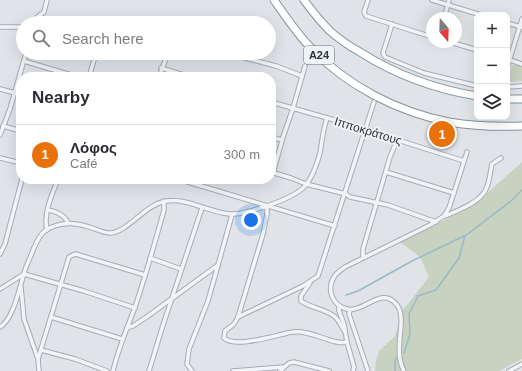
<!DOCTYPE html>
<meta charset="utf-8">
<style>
:root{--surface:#fff;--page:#f7f7f7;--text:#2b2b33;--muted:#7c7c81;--line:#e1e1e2;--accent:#c84a6f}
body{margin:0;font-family:Arial,sans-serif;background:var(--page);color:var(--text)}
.controls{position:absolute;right:12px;top:12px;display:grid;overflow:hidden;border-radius:8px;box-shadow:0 4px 16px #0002}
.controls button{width:36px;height:36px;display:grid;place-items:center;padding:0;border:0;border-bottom:1px solid var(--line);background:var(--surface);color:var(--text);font:20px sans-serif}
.compass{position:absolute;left:426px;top:12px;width:36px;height:36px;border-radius:50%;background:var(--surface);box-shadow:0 4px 16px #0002;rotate:161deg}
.you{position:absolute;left:251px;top:220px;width:14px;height:14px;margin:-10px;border:3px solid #fff;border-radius:50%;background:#1a73e8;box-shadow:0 0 0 6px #1a73e833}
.badge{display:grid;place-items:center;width:26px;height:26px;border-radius:50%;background:var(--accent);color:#fff;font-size:13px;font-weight:700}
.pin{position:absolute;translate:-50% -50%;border:2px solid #fff;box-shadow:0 1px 4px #0006}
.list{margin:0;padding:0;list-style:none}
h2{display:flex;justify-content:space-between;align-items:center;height:52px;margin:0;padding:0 16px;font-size:17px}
h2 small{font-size:13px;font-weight:400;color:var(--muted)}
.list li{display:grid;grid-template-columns:26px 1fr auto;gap:12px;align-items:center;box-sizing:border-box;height:60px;padding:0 16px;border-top:1px solid var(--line)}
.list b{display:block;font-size:15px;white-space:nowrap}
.list p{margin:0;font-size:13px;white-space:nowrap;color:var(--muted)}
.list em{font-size:13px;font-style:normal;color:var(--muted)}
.icon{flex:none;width:22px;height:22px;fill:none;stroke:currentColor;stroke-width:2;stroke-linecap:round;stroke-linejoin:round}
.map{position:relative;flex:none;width:522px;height:371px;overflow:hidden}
.search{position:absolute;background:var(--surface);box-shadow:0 4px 16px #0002;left:16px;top:16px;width:260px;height:44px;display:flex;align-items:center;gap:10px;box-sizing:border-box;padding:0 14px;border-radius:22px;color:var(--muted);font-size:15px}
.panel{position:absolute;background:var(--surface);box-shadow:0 4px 16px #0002;left:16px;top:72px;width:260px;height:112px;border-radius:16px}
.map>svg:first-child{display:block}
</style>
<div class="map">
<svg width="522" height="371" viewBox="0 0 522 371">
<rect width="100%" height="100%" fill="#e0e4e8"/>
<!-- green -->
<g fill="#c8d2c1">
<path d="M515,64L522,66V81L508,82L507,80L512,66Z"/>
<path d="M522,162V359L499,371H375L376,361L379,351L395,336L403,310L429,277L420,257L400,242L428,229L475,204Z"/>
</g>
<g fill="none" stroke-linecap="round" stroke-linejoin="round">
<!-- stream -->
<g stroke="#9cb7c7" stroke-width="1.5">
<path d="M346,295L358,291L412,261L464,236"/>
<path d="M404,353L410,334L409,314L418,296L436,290L459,258L465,236L511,201L522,190"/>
<path d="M395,371V361L396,358"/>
</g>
<defs>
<g id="street">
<path d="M368,0L364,12L366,16L432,37"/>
<path d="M432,0L481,15"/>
<path d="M444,18L449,0"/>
<path d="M33,23L35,19L44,12L47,0"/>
<path d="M507,23L521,27"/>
<path d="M392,24L383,53L385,57L424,73L477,86"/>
<path d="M0,27H23"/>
<path d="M450,42L477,50"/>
<path d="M226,53L276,66L302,76"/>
<path d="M507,59L522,64"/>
<path d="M24,61L78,77"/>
<path d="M161,68L190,77"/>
<path d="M507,68L522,19"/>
<path d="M89,77L96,53"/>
<path d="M159,77L168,53"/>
<path d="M507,87L522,86"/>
<path d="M0,89L15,93"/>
<path d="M271,102L338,121L464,161"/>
<path d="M3,126L21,131"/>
<path d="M0,135L10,109L26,53"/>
<path d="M271,137L282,140"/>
<path d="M0,158L21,163"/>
<path d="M271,172L291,178L306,184L346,194L350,197L388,205L436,222"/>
<path d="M386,172L454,193"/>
<path d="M273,173L283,137L293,108L305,66"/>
<path d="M178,179L335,226"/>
<path d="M267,206V214L263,234L238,317L234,324L225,331L224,338C235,349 279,334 293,332C310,329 334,346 347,342"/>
<path d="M48,210C55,211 65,215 68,223"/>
<path d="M445,216C457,211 481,202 486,189C490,181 490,172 492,164L501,158"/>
<path d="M47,230C43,213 52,195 58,179"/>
<path d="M0,254L5,244L22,179"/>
<path d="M150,258L181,269"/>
<path d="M363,258V249L390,157L397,140"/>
<path d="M310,283L301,296V301C310,308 330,310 336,318C340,322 342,328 345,332"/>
<path d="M21,287L24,319L38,359"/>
<path d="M0,289L24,274L84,291L135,308"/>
<path d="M339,306V311L344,324L347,342L354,367L353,371"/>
<path d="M350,310L349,314L368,371"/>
<path d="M51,317L122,339"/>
<path d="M238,317L303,286L318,276L374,102"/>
<path d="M0,327C14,319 20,285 25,270C27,263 31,257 33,250C36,243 39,235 46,230C63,220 78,223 95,229C100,231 105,233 110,233C127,233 146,203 167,201C184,198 206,210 223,213C238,216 250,211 264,207C276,203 296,196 305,186C312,178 317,164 320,153C322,141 323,130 327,118"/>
<path d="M127,328L133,326L148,316L218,265"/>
<path d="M41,350L75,359L107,371"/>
<path d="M39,371L38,359L69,257L75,254L79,255L145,275"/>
<path d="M113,371C118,349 127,329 135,307C146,275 155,242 164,210V201"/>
<path d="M149,371L163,325L202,208"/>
<path d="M192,371L187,364L189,349L208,301L232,215"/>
<path d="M233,371L284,367"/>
<path d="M280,371L289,363L294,362L329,371"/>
<path d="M404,371C392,349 408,320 397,305C382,285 364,313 347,309C333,306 326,290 334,277C336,273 341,270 345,267L430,225L444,216L449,208L467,152"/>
<path d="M509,371L522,364"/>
</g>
<g id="highway">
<path d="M274,0C286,17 297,34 311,48C347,86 398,112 449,122C473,126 498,127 522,126"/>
<path d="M304,0C312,11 320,21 330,31C339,39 349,46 360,52C396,75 434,89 477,96"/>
<path d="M507,99H522"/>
</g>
</defs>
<!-- street casing -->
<use href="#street" stroke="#a5acb2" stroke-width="5.5"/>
<!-- highway casing -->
<use href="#highway" stroke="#88949e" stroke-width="9"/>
<!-- street -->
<use href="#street" stroke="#f2f4f7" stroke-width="3.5"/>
<!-- highway -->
<use href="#highway" stroke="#fff" stroke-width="7"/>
</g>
<g text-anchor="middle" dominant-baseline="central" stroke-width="4" stroke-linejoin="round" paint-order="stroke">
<!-- shield labels -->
<rect fill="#eff3f6" stroke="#646d76" stroke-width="1" x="304" y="46" width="30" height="18" rx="3"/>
<g font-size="11" font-weight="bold" fill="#29343f">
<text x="319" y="55">Α24</text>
</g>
<!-- street labels -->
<g font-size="12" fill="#29343f" stroke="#eff3f6">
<text transform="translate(368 131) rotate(17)">Ιπποκράτους</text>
</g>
</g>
</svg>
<div class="controls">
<button>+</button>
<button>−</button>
<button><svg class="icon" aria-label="layers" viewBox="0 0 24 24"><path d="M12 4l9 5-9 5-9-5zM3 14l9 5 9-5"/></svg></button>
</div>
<svg class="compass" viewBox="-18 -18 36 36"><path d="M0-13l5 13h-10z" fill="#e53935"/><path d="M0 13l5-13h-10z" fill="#7c7c81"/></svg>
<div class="you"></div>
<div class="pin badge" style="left:442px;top:134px;background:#e8710a">1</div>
<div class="search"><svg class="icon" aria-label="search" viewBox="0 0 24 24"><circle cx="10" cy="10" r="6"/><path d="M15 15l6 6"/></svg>Search here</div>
<section class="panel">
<h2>Nearby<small></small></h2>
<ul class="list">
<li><span class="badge" style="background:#e8710a">1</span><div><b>Λόφος</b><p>Café</p></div><em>300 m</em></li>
</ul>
</section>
</div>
